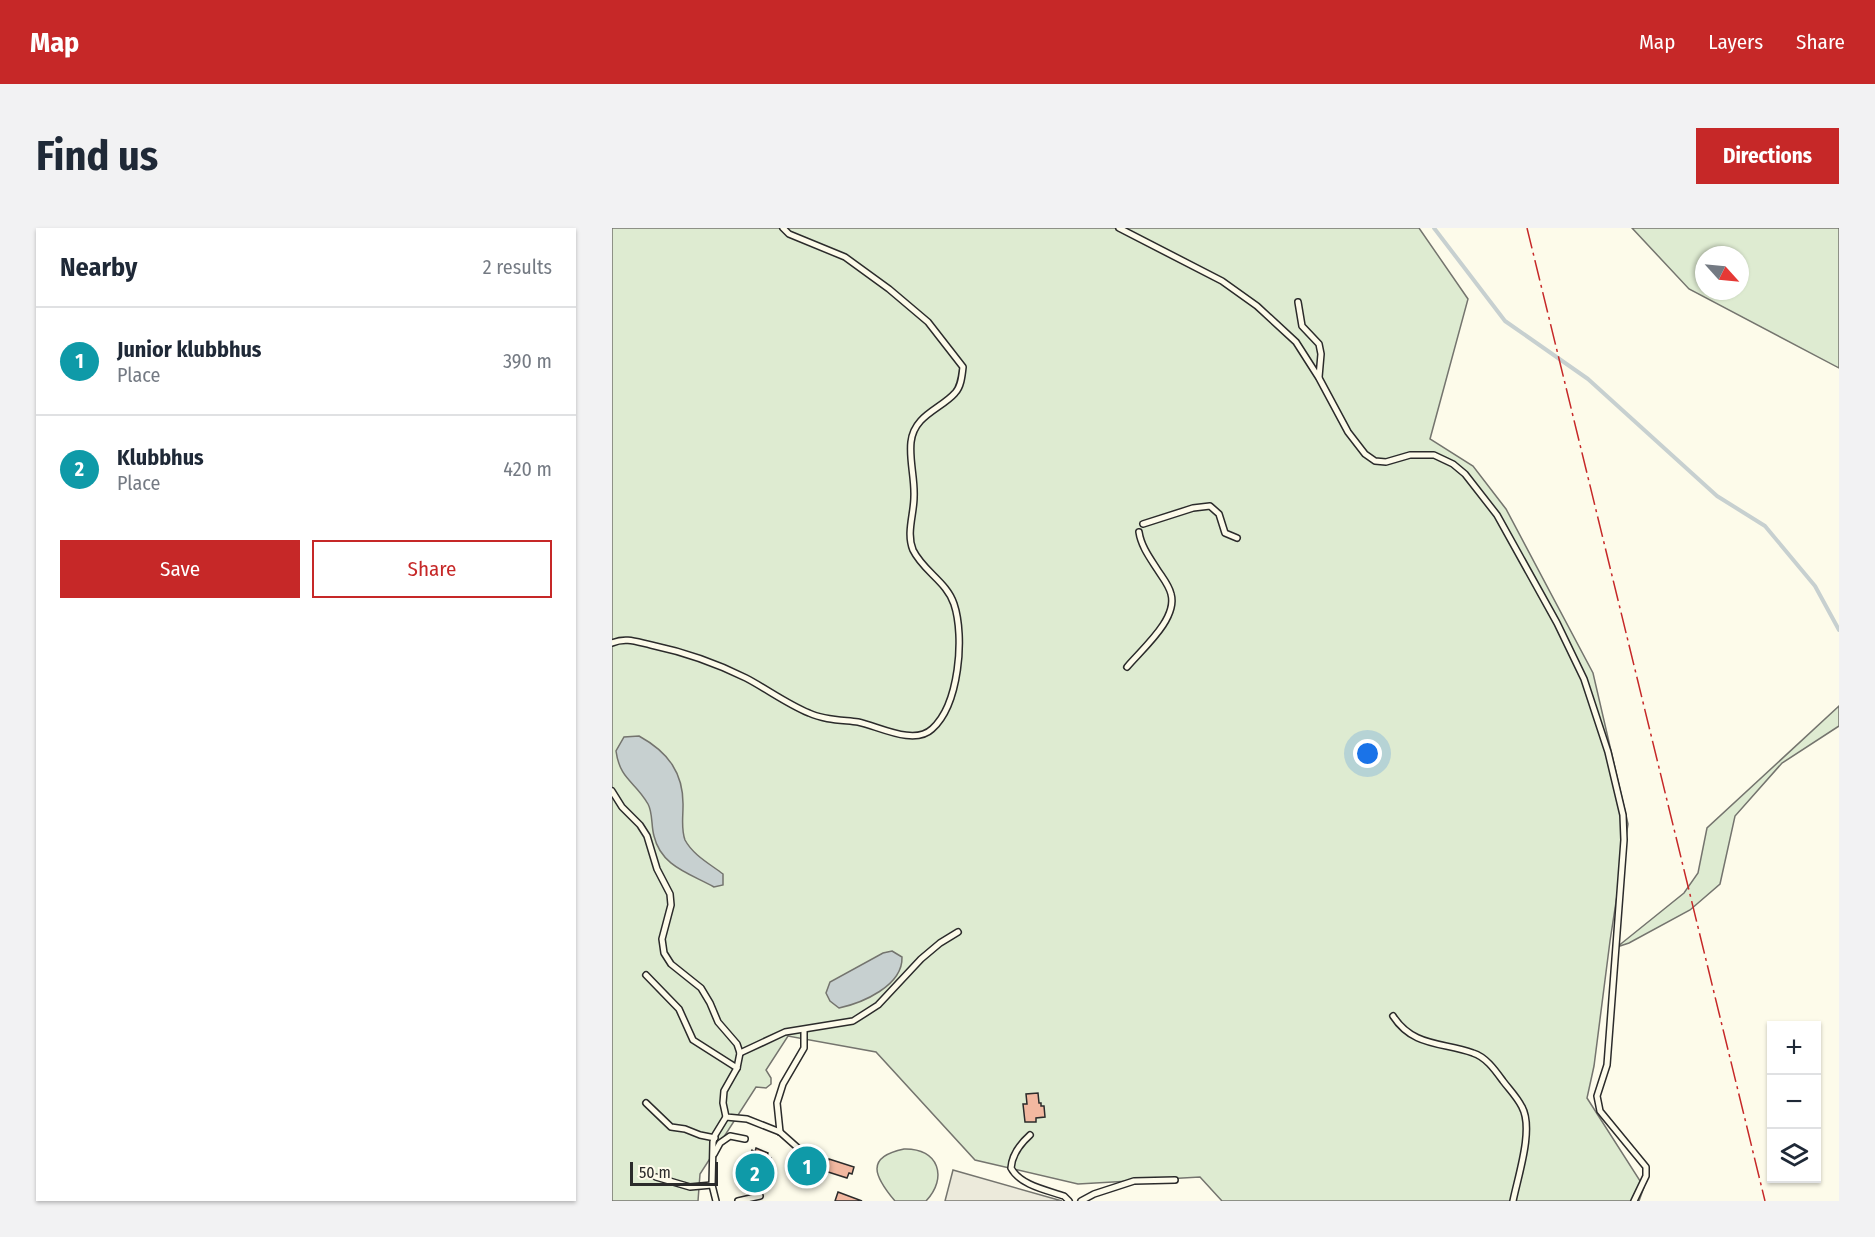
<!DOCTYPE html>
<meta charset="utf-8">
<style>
:root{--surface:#fff;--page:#f2f2f3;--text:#1f2937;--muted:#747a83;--line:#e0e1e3;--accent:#c62828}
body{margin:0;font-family:"Fira Sans Condensed",sans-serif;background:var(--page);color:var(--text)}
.controls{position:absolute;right:18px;bottom:18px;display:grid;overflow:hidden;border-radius:0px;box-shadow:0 2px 4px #0004}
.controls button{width:54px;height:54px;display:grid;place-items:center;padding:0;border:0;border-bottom:2px solid var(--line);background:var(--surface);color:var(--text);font:30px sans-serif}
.compass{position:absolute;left:1083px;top:18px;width:54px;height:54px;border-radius:50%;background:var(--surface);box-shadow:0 2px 4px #0004;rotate:117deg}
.scale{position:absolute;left:18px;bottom:15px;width:88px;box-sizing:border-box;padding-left:6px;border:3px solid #2b2b2b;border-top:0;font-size:16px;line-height:21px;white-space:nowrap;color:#2b2b2b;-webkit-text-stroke:4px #fdfbea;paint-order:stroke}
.you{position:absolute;left:756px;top:526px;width:21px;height:21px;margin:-15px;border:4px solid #fff;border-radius:50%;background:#1a73e8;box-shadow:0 0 0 9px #1a73e833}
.badge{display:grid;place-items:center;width:39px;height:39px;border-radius:50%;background:var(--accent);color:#fff;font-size:20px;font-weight:700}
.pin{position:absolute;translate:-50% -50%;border:3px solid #fff;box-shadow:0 2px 6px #0006}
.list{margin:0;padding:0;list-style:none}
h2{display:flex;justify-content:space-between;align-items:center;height:78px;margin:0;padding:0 24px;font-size:26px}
h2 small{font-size:20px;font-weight:400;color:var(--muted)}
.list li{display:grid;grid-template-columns:39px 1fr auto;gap:18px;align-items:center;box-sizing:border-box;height:108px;padding:0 24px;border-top:2px solid var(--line)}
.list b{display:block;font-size:22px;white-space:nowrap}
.list p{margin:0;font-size:20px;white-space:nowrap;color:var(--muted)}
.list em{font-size:20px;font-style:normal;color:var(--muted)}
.actions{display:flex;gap:12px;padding:18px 24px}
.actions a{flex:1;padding:14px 0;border:2px solid var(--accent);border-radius:0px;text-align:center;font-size:21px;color:var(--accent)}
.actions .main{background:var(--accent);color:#fff}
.icon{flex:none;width:33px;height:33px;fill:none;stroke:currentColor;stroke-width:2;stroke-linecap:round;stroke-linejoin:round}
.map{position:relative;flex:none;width:1227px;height:973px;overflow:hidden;border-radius:0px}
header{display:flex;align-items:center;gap:36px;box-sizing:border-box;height:84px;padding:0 30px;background:var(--accent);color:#fff}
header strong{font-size:28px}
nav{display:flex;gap:33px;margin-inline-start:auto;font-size:21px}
.intro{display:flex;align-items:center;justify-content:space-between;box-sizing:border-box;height:144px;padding:0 36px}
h1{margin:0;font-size:42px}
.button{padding:15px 27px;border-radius:0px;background:var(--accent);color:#fff;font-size:21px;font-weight:700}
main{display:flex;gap:36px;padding:0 36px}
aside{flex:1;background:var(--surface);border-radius:0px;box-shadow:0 2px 4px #0004}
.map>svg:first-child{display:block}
</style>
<header>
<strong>Map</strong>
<nav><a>Map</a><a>Layers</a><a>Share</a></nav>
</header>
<div class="intro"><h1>Find us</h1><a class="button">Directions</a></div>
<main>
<aside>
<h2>Nearby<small>2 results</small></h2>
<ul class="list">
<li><span class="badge" style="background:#0f9aa8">1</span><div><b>Junior klubbhus</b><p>Place</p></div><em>390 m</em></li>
<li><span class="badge" style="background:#0f9aa8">2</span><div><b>Klubbhus</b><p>Place</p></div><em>420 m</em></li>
</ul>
<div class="actions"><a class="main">Save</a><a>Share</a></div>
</aside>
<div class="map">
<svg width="1227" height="973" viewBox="0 0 1227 973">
<rect width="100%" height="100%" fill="#fdfbea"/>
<!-- green -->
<g fill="#deebd1" stroke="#74746e" stroke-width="1.5" fill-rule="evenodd">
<path d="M0,0H807L856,71L818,211L861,238L894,281L981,445L1016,596L998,713L982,838L975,870L1032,959L1027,973H610L588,949L466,956L363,932L264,824L176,808L154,842L159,850V856L154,860L144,859L88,946L86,973H0Z"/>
<path d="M1020,0H1227V140L1077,61ZM1092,27H1128V63H1092Z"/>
<path d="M1227,478V498L1170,535L1123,588L1108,656L1078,682L1017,715L1005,719L1072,665L1086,645L1095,600Z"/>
<path d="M292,921C327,920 336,950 314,973H283C262,948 253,929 292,921Z"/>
</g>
<!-- parking -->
<path fill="#eceadb" stroke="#74746e" stroke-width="1.5" d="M341,942L450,973H333Z"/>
<!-- water -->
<g fill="#c7d0d0" stroke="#74746e" stroke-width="1.5">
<path d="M27,508C56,524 72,545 71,579C71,590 69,601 73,612C81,627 98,636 111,646V657L102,659C77,645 49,638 42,608C39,598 41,585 36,576C23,553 8,552 4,523L12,509Z"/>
<path d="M280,723L290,729C291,758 250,775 227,780L218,773L214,765L218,754L271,725Z"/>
</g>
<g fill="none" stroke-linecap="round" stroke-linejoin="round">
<!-- stream -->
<path stroke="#c7d0d0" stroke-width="4" d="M822,0L893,93L976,151L1105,268L1153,298L1203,358L1227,402"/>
</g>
<!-- building -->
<g fill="#f2b8a0" stroke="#2b2b2b" stroke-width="1.5">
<path d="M426,865L427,875H429V878H432L433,889L424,890V894H413L411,876H415L414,866Z"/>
<path d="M144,920L156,925L155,929L159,930L156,937L159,939L153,954L150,952L143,966L134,962L136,955L127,952L140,922L143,924Z"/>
<path d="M190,930L203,934L200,946L196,945V948L189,947L190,944L186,943Z"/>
<path d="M217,931L242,939L240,946L237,945L235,950L213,943Z"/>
<path d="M226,964L250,973H223Z"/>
</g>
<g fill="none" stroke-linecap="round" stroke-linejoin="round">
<defs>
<g id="service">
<path d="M507,0L610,53L645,78L684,114L707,150L736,204L753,226L763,233L774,234L798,227H822L841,236L853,246L885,287L945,395L972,451L996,524L1011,587L1012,612L995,837L985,868L988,883L1034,939V948L1022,973"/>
<path d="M686,74L690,98L707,116L709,126L707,149"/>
<path d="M531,296L581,280L598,278L607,286L613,305L625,310"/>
<path d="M0,415C14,409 25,414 39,417C72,424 104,435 134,450C155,461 175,476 197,485C212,492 230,492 246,494C266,498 302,518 320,501C347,477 353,409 342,376C335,354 311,343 301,322C294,305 302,286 302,269C303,251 297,232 299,214C302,187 329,181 343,165C349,159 350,148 351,139L316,94L277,61L233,29L177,6L171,0"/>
<path d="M515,439C530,421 566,391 559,366C557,357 550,349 545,341C538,330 529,318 527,304"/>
<path d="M0,563L10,579L28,597L35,608L45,641L58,666L59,677L50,711L52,725L59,736L89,760L98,775L106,794L125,816L128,825L125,840L112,863L111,875L114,889L135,891L168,904L186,920L207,931"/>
<path d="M34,747L67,781L81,812L125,840"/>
<path d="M781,788C801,819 830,814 861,825C874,829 883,842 891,853C897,861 905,869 910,879C922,901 906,948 901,973"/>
<path d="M128,825L173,804L241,793L266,777L309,731L328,715L346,704"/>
<path d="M34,875L59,899L73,901L88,907L103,910"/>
<path d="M168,904L165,875L171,856L192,820V802"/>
<path d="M418,907C408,916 400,926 399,940C408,957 434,962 452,968L457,973"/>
<path d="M102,926L108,915L118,908L133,911"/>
<path d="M44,949L78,959L100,957"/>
<path d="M104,973L100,957L101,914L103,907L114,889"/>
<path d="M126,973L148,968"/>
<path d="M469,973L482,966L522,953L563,952"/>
</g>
</defs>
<!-- service casing -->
<use href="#service" stroke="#2b2b2b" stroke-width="8"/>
<!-- service -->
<use href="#service" stroke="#fdfbea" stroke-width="5"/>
<!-- power -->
<path stroke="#c62828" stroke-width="1.5" stroke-dasharray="21 4.5 3 4.5" stroke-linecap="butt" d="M915,0L1153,973"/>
</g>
</svg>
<div class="controls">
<button>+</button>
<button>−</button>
<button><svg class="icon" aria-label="layers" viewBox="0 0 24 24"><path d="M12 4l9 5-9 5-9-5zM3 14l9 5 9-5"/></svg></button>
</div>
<svg class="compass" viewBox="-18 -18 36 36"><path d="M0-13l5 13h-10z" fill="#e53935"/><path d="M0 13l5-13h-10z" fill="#747a83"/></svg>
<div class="scale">50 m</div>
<div class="you"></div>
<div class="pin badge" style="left:195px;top:938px;background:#0f9aa8">1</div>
<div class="pin badge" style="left:143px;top:945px;background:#0f9aa8">2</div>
</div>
</main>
